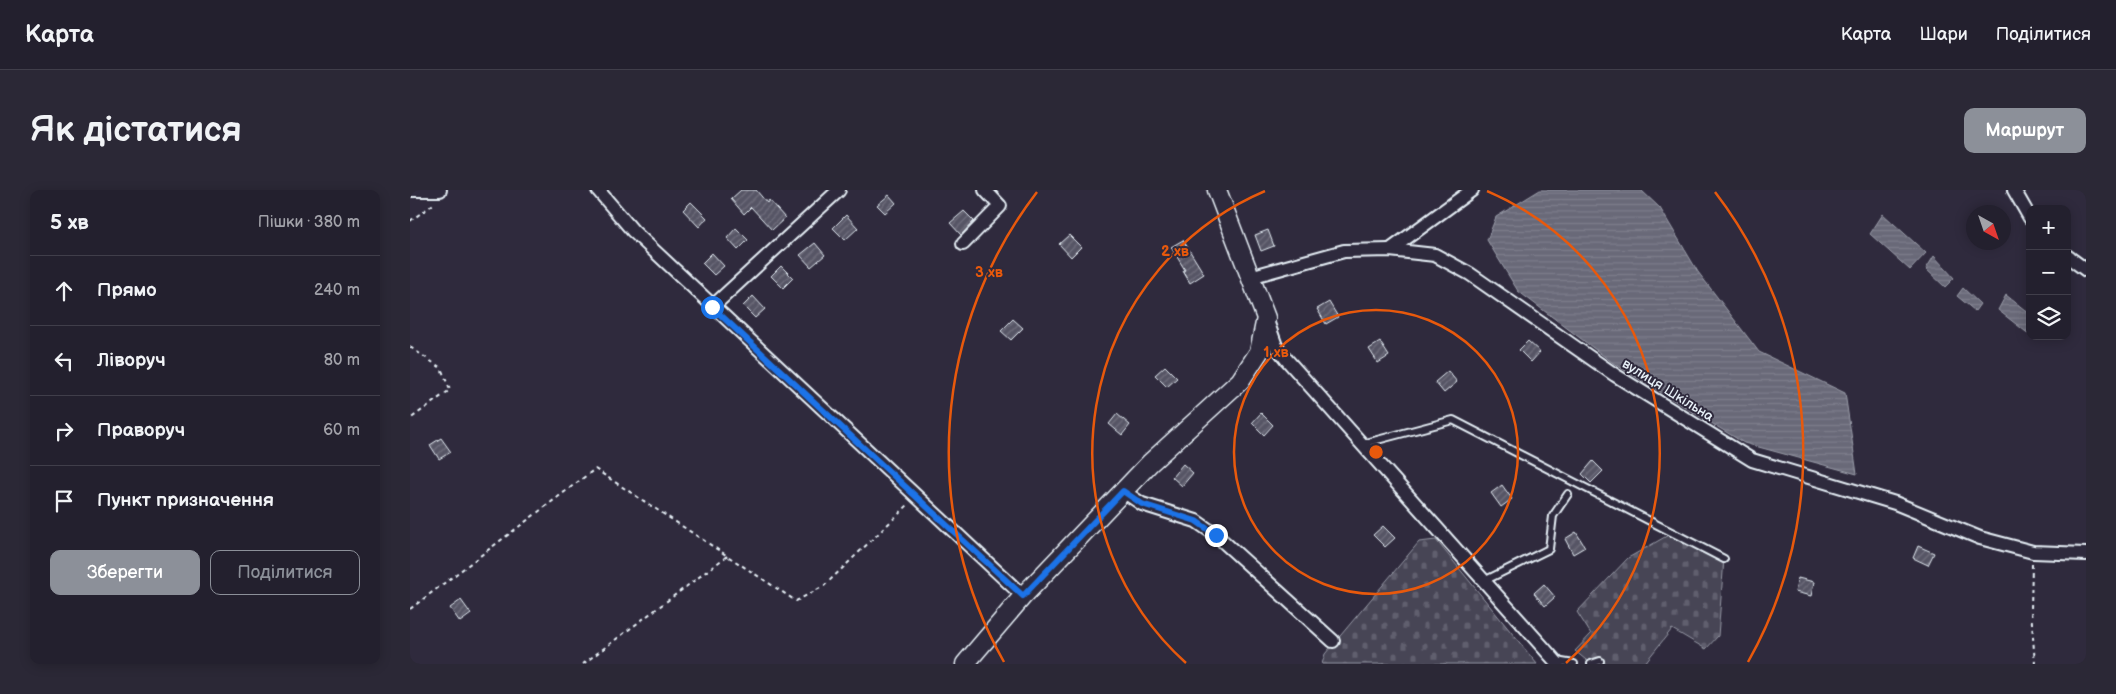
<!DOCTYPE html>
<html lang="uk">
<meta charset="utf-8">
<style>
:root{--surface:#23202e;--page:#2b2836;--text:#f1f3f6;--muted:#a3a3aa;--line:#403e4a;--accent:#8c9099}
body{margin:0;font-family:"Balsamiq Sans",sans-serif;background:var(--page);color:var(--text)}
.controls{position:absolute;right:15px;top:15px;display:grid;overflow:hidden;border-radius:10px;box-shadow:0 2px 12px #0003}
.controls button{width:45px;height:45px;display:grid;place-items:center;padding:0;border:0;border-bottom:1px solid var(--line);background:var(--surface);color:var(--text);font:25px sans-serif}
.compass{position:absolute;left:1556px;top:15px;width:45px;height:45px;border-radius:50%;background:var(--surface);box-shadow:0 2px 12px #0003;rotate:140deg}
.stop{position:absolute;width:15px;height:15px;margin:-11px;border:4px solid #1a73e8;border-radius:50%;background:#fff}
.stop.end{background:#1a73e8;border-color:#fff;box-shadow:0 1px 5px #0008}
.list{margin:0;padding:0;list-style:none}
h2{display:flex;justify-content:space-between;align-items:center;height:65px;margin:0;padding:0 20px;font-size:21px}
h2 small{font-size:16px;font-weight:400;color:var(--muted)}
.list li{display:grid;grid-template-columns:32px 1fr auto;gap:15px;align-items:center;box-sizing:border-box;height:70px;padding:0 20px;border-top:1px solid var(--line)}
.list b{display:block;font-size:19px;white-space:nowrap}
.list em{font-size:16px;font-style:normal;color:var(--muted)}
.actions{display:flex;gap:10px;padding:15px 20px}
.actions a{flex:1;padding:11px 0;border:1px solid var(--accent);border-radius:10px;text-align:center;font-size:18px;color:var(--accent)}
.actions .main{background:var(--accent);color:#fff}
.icon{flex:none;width:28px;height:28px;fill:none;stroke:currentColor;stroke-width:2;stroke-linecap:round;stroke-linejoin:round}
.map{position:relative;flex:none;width:1676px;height:474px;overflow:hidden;border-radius:10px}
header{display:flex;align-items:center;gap:30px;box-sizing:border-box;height:70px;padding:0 25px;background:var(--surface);border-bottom:1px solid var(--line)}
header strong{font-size:24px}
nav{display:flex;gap:28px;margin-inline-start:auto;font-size:18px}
.intro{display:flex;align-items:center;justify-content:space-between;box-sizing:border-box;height:120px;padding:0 30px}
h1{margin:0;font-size:35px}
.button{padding:12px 22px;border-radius:10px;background:var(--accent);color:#fff;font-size:18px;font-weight:700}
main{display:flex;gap:30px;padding:0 30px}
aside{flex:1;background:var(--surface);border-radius:10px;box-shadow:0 2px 12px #0003}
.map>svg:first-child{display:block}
</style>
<header>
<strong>Карта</strong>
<nav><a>Карта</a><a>Шари</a><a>Поділитися</a></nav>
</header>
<div class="intro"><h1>Як дістатися</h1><a class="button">Маршрут</a></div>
<main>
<aside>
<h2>5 хв<small>Пішки · 380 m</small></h2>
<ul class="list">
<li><svg class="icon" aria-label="ahead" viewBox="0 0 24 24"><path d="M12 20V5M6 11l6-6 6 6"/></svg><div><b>Прямо</b></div><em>240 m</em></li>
<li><svg class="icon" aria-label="left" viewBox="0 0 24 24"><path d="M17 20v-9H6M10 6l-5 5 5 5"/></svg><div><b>Ліворуч</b></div><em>80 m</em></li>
<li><svg class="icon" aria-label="right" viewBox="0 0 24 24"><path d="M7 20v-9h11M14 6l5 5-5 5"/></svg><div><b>Праворуч</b></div><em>60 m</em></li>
<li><svg class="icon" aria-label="arrive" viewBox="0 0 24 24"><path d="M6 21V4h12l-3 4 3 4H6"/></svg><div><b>Пункт призначення</b></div></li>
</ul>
<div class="actions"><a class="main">Зберегти</a><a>Поділитися</a></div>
</aside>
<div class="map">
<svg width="1676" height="474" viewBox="0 0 1676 474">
<defs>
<pattern id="cemetery-stones" width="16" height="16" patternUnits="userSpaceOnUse" patternTransform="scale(1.25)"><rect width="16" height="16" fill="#464455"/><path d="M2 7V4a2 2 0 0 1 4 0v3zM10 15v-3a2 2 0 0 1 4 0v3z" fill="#615f6e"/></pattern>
<pattern id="water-rules" width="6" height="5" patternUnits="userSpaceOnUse" patternTransform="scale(1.25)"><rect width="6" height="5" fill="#696978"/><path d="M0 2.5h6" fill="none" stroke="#7e7f8c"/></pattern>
<pattern id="building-hatch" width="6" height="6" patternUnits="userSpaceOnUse" patternTransform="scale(1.25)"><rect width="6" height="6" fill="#575565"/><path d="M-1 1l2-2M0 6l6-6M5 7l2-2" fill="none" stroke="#6f6e7c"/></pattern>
</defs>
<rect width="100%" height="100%" fill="#2f2a3d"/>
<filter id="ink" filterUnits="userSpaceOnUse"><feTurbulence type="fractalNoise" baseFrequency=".02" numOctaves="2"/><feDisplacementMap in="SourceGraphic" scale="10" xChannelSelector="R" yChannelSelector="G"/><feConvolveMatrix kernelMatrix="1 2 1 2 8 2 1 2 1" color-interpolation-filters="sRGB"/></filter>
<g filter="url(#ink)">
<!-- cemetery -->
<g fill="url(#cemetery-stones)" stroke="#979aa6">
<path d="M1262,343L1314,369L1308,446L1296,459L1262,439L1234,474H1181L1165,461L1181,444L1167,422L1218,368Z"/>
<path d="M1026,350L1127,474H912L915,464L1009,352Z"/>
</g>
<!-- water -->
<g fill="url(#water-rules)" stroke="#9c9fab">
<path d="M1130,0H1231L1250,18L1288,82L1349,162L1435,203L1447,284L1334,253L1203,173L1108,101L1077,50L1086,27Z"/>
<path d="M1473,24L1516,63L1500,80L1460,44Z"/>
<path d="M1524,66L1544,88L1535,97L1516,79Z"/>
<path d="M1553,98L1570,114L1565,121L1547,106Z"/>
<path d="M1596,105L1620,124V145L1588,120Z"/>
</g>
<!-- building -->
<g fill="url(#building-hatch)" stroke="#e8f1f8">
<path d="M331,0H346L357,13L359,10L375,28L362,40L341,17L334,24L321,9Z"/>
<path d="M479,5L486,13L475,23L467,15Z"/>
<path d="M281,12L297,28L289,37L273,20Z"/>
<path d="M554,21L564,31L551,45L540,33Z"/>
<path d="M436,25L448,38L435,50L423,38Z"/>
<path d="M326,38L338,50L328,60L317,48Z"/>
<path d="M858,40L864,56L851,61L845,45Z"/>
<path d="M659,45L671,57L661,67L649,54Z"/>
<path d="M773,50L794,84L780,93L773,81L775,80L761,57Z"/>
<path d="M405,53L415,65L401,77L390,65Z"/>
<path d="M302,63L314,76L304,85L292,73Z"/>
<path d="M371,76L383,88L373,98L361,86Z"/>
<path d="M343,106L355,119L345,128L333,116Z"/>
<path d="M919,112L928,127L916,134L907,119Z"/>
<path d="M603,129L613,138L601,150L591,141Z"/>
<path d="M1118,151L1130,162L1121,172L1109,160Z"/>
<path d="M970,152L979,166L968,173L959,159Z"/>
<path d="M755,176L767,188L757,197L745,185Z"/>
<path d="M1038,181L1047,192L1034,203L1025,192Z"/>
<path d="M851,223L863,235L854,245L842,233Z"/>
<path d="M707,224L720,235L712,245L699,234Z"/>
<path d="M31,248L41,262L29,269L20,255Z"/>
<path d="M1183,271L1193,281L1181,293L1172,284Z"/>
<path d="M773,274L783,283L772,296L762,287Z"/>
<path d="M1092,295L1102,309L1091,317L1081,303Z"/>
<path d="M973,336L985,348L975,357L963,345Z"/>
<path d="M1166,342L1175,357L1163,364L1155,349Z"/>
<path d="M1508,356L1524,363L1518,375L1503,368Z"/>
<path d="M1388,388L1404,392L1401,406L1385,402Z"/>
<path d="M1134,394L1145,407L1135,416L1124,403Z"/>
<path d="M51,410L61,424L50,432L40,418Z"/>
</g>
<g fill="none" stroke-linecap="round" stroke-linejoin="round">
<defs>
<g id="lane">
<path d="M952,254L1043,230L1314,369"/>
<path d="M1074,391L1139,359L1143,326L1158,304"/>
<path d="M1146,471L1164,474"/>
<path d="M1181,474L1190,471"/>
</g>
<g id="street">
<path d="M1,0H30"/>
<path d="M188,0L223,41L613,406"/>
<path d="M1604,0L1620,28"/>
<path d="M553,54L590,16L575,0"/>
<path d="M980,60L1062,0"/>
<path d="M1657,66L1676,80"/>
<path d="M840,87L934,61L980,60L1025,65L1060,84L1205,185L1342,270L1485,313L1570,348L1623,362L1676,364"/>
<path d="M302,117L429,0"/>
<path d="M856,128L866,156L877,170L1148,474"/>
<path d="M713,301L732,314L786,331L806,345L923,451"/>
</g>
<path id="secondary" d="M555,474L613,406L740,273L830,191L849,162L856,128L807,0"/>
</defs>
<!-- lane casing -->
<use href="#lane" stroke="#e8f1f8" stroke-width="10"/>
<!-- street casing -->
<use href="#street" stroke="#e8f1f8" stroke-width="16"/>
<!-- secondary casing -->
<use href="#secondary" stroke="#e8f1f8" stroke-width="21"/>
<!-- path -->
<g stroke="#e8f1f8" stroke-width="2" stroke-dasharray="4 4" stroke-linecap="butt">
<path d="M0,31L25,13"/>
<path d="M0,157L31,178L40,200L0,229"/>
<path d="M1622,374L1621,420L1625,474"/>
<path d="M0,419L185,279L386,411L414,396L499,314"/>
<path d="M173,474L317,366"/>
</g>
<!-- lane -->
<use href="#lane" stroke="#2f2a3d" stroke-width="6"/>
<!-- street -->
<use href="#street" stroke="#2f2a3d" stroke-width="12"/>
<!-- secondary -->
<use href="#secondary" stroke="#2f2a3d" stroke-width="18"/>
</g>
</g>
<g fill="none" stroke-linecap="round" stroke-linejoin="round" filter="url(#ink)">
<!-- route -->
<path stroke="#1a73e8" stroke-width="6" d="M302,117L613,406L713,301L732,314L786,331L806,345"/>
</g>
<!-- distance rings -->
<g fill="none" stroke="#e8590c" stroke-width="2.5">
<circle cx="966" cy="262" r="142"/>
<path d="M776 473A284 284 0 0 1 855 1M1077 1A284 284 0 0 1 1156 473"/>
<path d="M594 472A427 427 0 0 1 627 2M1305 2A427 427 0 0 1 1338 472"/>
</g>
<g text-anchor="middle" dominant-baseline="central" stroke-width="4" stroke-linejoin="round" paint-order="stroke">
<!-- street labels -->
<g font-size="14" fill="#e8f1f8" stroke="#2f2a3d">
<text transform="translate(1258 200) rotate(32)">вулиця Шкільна</text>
</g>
</g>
<circle cx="966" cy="262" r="8" fill="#e8590c" stroke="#2f2a3d" stroke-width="2.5"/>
<g font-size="15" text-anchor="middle" font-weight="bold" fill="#e8590c" stroke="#2f2a3d" stroke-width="4" stroke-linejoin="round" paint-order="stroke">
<text x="765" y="66">2 хв</text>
<text x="579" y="87">3 хв</text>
<text x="866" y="167">1 хв</text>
</g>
</svg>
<div class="controls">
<button>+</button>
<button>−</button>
<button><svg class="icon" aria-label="layers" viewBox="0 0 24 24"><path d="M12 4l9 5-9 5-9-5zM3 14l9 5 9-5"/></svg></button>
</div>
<svg class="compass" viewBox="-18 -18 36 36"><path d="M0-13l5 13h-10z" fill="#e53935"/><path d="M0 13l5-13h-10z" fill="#a3a3aa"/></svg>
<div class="stop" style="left:302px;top:117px"></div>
<div class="stop end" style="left:806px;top:345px"></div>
</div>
</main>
